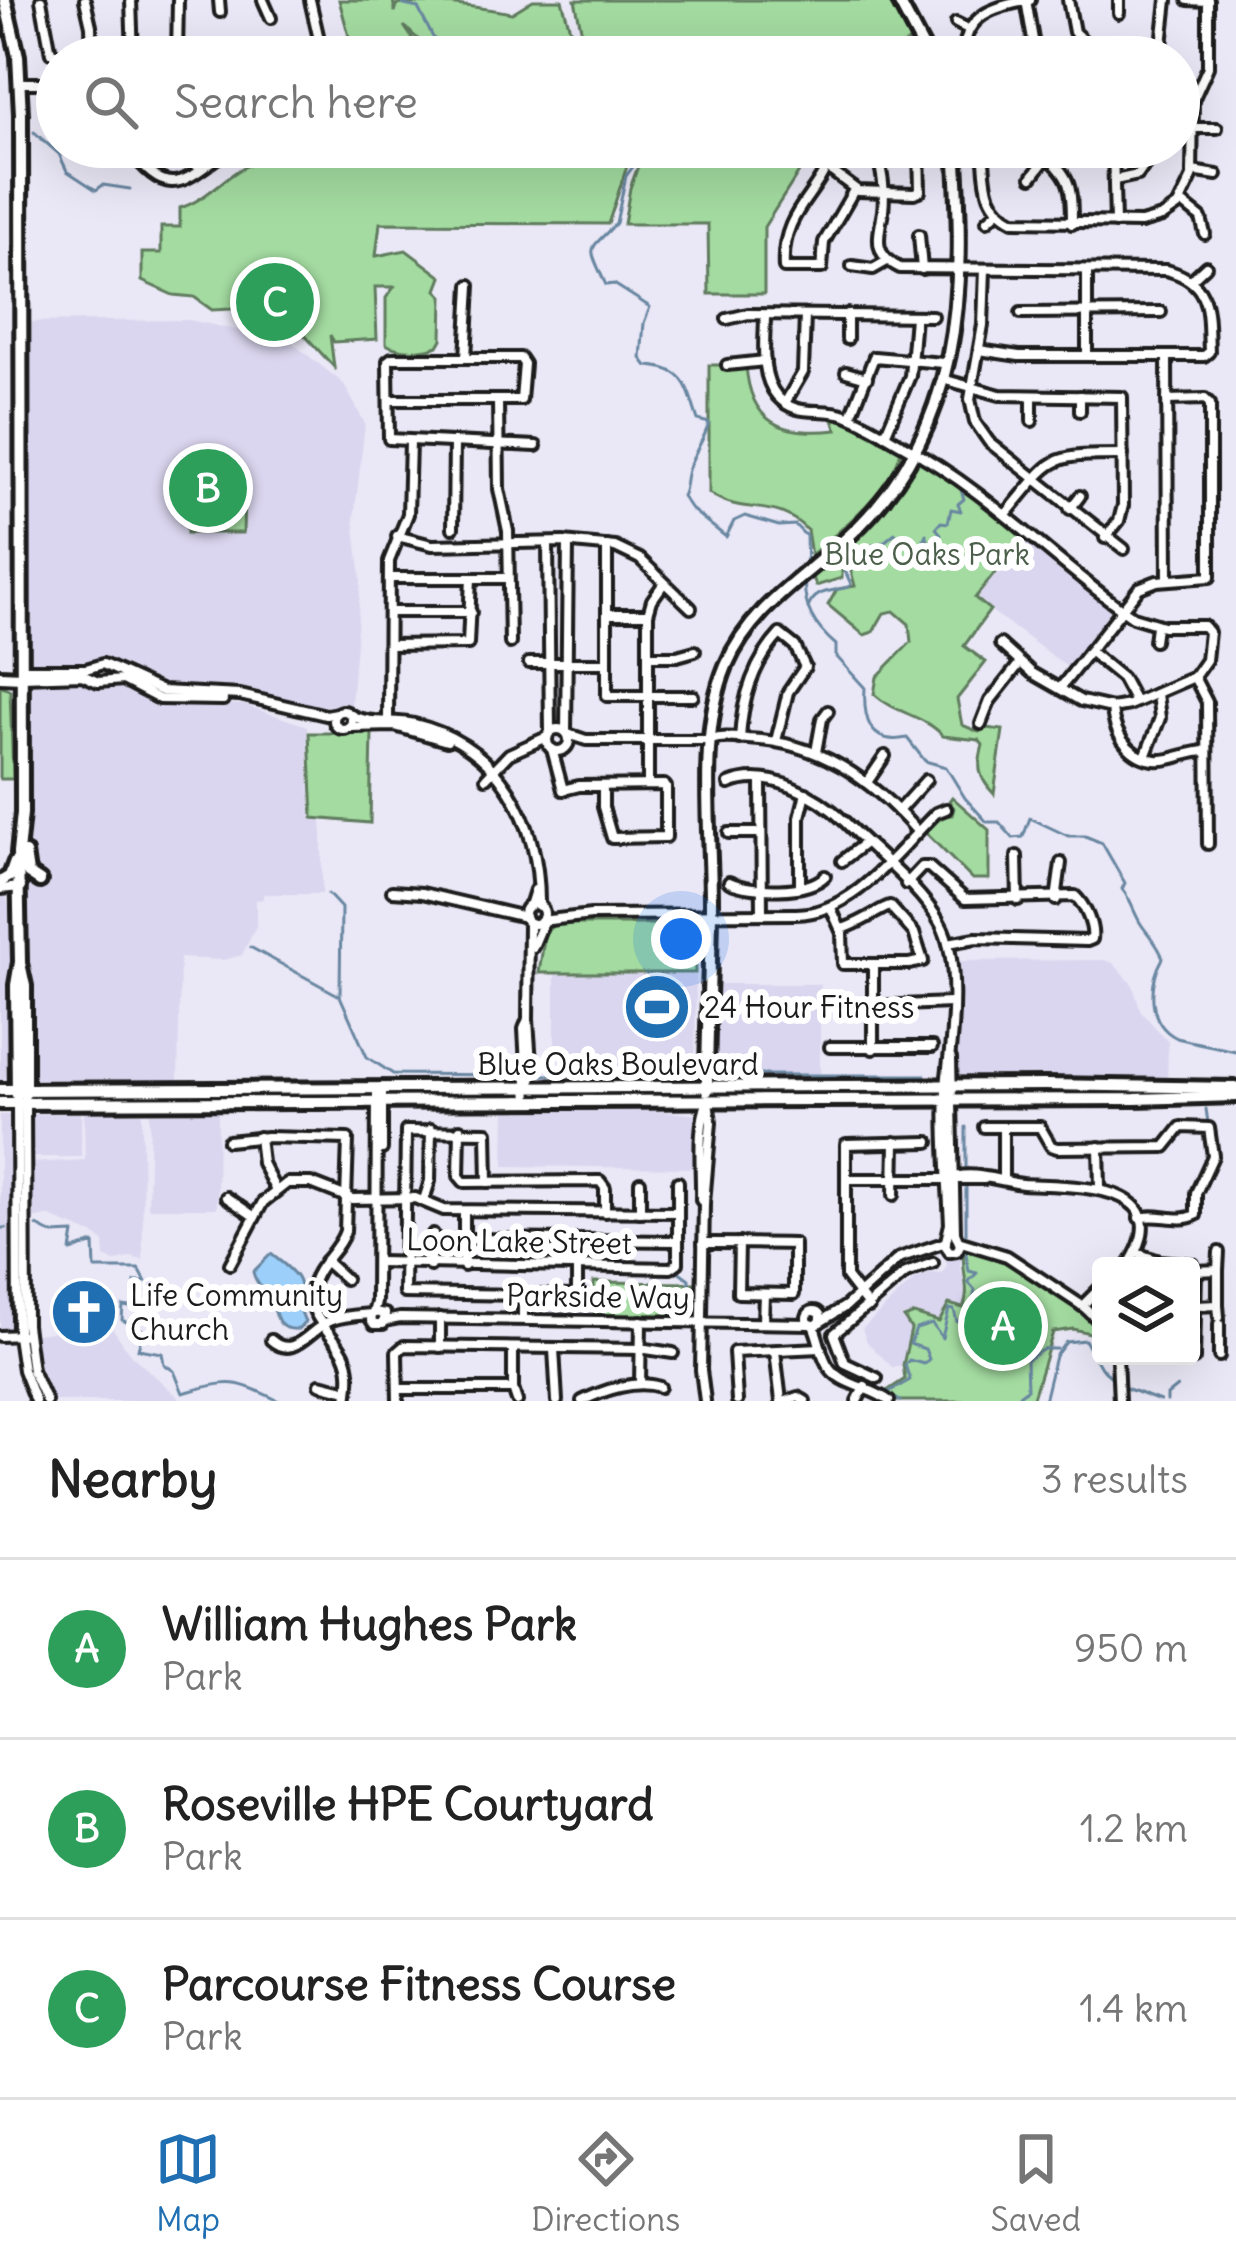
<!DOCTYPE html>
<style>
:root{--surface:#fff;--page:#f2f2f2;--text:#222;--muted:#767676;--line:#e0e0e0;--accent:#1f6fb2}
body{margin:0;font-family:Delius,sans-serif;background:var(--page);color:var(--text)}
.controls{position:absolute;right:36px;bottom:36px;display:grid;overflow:hidden;border-radius:12px;box-shadow:0 12px 48px #0002}
.controls button{width:108px;height:108px;display:grid;place-items:center;padding:0;border:0;border-bottom:3px solid var(--line);background:var(--surface);color:var(--text);font:60px sans-serif}
.you{position:absolute;left:681px;top:939px;width:42px;height:42px;margin:-30px;border:9px solid #fff;border-radius:50%;background:#1a73e8;box-shadow:0 0 0 18px #1a73e833}
.badge{display:grid;place-items:center;width:78px;height:78px;border-radius:50%;background:var(--accent);color:#fff;font-size:39px;font-weight:700}
.pin{position:absolute;translate:-50% -50%;border:6px solid #fff;box-shadow:0 3px 12px #0006}
.list{margin:0;padding:0;list-style:none}
h2{display:flex;justify-content:space-between;align-items:center;height:156px;margin:0;padding:0 48px;font-size:51px}
h2 small{font-size:39px;font-weight:400;color:var(--muted)}
.list li{display:grid;grid-template-columns:78px 1fr auto;gap:36px;align-items:center;box-sizing:border-box;height:180px;padding:0 48px;border-top:3px solid var(--line)}
.list b{display:block;font-size:45px;white-space:nowrap}
.list p{margin:0;font-size:39px;white-space:nowrap;color:var(--muted)}
.list em{font-size:39px;font-style:normal;color:var(--muted)}
.icon{flex:none;width:66px;height:66px;fill:none;stroke:currentColor;stroke-width:2;stroke-linecap:round;stroke-linejoin:round}
.map{position:relative;flex:none;width:1236px;height:1401px;overflow:hidden}
.search{position:absolute;background:var(--surface);box-shadow:0 12px 48px #0002;left:36px;right:36px;top:36px;height:132px;display:flex;align-items:center;gap:30px;box-sizing:border-box;padding:0 42px;border-radius:66px;color:var(--muted);font-size:45px}
.sheet{height:696px;background:var(--surface)}
nav{display:flex;justify-content:space-around;align-items:center;box-sizing:border-box;height:168px;border-top:3px solid var(--line);background:var(--surface);font-size:33px;color:var(--muted)}
nav a{display:grid;justify-items:center;gap:6px}
nav .on{color:var(--accent)}
.map>svg:first-child{display:block}
</style>
<div class="map">
<svg width="1236" height="1401" viewBox="0 0 1236 1401">
<rect width="100%" height="100%" fill="#eae7f6"/>
<filter id="ink" filterUnits="userSpaceOnUse"><feTurbulence type="fractalNoise" baseFrequency=".00833" numOctaves="2"/><feDisplacementMap in="SourceGraphic" scale="24" xChannelSelector="R" yChannelSelector="G"/><feConvolveMatrix kernelMatrix="1 2 1 2 8 2 1 2 1" color-interpolation-filters="sRGB"/></filter>
<g filter="url(#ink)">
<!-- built -->
<g fill="#dbd6ef">
<path d="M189,320L290,341L344,384L365,424L354,519L361,579L351,705L320,706L171,690L126,665L24,668L25,322Z"/>
<path d="M1025,535L1113,608L1114,612L1070,669L975,599Z"/>
<path d="M24,678L118,681L167,701L245,705L307,726L311,819L322,821V894H263V899L256,900V926L242,955L223,960L180,958L178,1082L27,1079Z"/>
<path d="M5,893L11,914V1069L7,1078L0,1081V895Z"/>
<path d="M1104,960L1113,963L1133,985L1140,1010L1168,1042L1167,1082L960,1079L954,1030L955,961Z"/>
<path d="M555,973L696,975L695,1072H564V1056H555Z"/>
<path d="M714,984H820V1083L715,1081Z"/>
<path d="M84,1110L142,1113L143,1260L131,1257L114,1262L105,1257L104,1243L97,1236L48,1216L31,1219L32,1163L85,1160Z"/>
<path d="M648,1110L699,1115L695,1168L504,1166L505,1111Z"/>
<path d="M218,1112L217,1208H148L150,1113Z"/>
<path d="M81,1113V1157H31L33,1114Z"/>
<path d="M0,1115H11L12,1329L8,1333L0,1332Z"/>
<path d="M945,1256H962L960,1266L969,1296L963,1308L949,1304L939,1322L914,1313L904,1318L910,1329L902,1365L893,1368L867,1342L862,1329L914,1280L931,1273L942,1274L947,1266Z"/>
<path d="M109,1323L131,1355L183,1401H50L37,1369L31,1335Z"/>
</g>
<!-- green -->
<g fill="#a3dba0" stroke="#607c5e" stroke-width="3">
<path d="M339,0H393L395,12L397,5C429,0 478,7 512,13L533,0H562L570,29L563,40H552L548,50L422,43L404,26L425,57H350V40Z"/>
<path d="M575,0H891L913,39L884,57H587Z"/>
<path d="M333,147H620L627,151L629,160L608,224L380,223L376,256L406,250L442,277L437,290L443,296L442,339L438,346C424,352 399,352 386,344V298L394,287H375L377,339L334,342L330,335L334,367L299,329L274,313L251,308L212,310L194,297L173,295L142,281V253H161V227H180V208C211,199 230,167 261,161C288,155 308,164 333,147Z"/>
<path d="M645,147H815L764,227V294H709L708,224H624L630,188Z"/>
<path d="M709,365H721L728,371L746,365C750,425 784,436 837,430L831,415L835,416L901,449C897,484 839,532 811,555L807,530C774,496 746,518 709,493Z"/>
<path d="M183,454H229V495H244L243,533H187V523H182V512H187V461Z"/>
<path d="M917,458L966,486L1025,535L975,598L990,610L964,646L986,662L957,699L962,725L979,732L986,728L1003,730L994,794C978,777 977,767 983,745L979,740L943,736C926,716 894,713 874,694L877,677L911,642L909,624L894,611L884,613L873,632L864,635L828,605L837,589L855,586L851,571L860,548L842,560V578L816,586L811,571Z"/>
<path d="M0,685L10,690L13,779H0Z"/>
<path d="M309,733H372L370,823L313,818Z"/>
<path d="M952,797L989,830V879H972L923,830L937,817L952,815L954,808L949,801Z"/>
<path d="M555,924H695V973H539L545,933Z"/>
<path d="M964,1249C1002,1250 1078,1299 1101,1330V1351L1090,1333L1073,1329L1053,1332L1032,1401H893L884,1393L905,1379L903,1365L911,1329L904,1318L914,1314L939,1322L949,1304L963,1308C972,1288 960,1270 964,1249Z"/>
<path d="M594,1282L694,1283V1314L594,1316Z"/>
</g>
<!-- water -->
<path fill="#9ccffa" stroke="#6987a1" stroke-width="3" d="M271,1254C290,1269 307,1278 298,1304L305,1322L299,1329C273,1331 279,1314 269,1298C263,1288 256,1285 253,1272Z"/>
<g fill="none" stroke-linecap="round" stroke-linejoin="round">
<!-- stream -->
<g stroke="#6987a1" stroke-width="3">
<path d="M401,0L404,5L418,8L443,57"/>
<path d="M473,57H479"/>
<path d="M542,57L554,44H576L586,57"/>
<path d="M34,132L59,154L67,171L96,190L103,185L130,189"/>
<path d="M641,147V156L626,176L616,223C588,254 586,241 606,285L614,284L650,307L644,323L641,358L647,366C687,368 687,388 698,420L709,423C704,441 690,458 687,474C685,482 686,489 682,496L691,509L726,537L734,521L745,516L779,526L795,525L806,536L807,569"/>
<path d="M805,578C802,607 815,627 836,645V656L865,688C863,718 869,746 907,738L925,761L946,767L965,798L987,822H999L1013,838L1023,837L1030,818L1068,836H1085L1102,843L1125,883L1122,889C1131,900 1134,913 1141,924C1149,936 1158,944 1163,958C1149,983 1146,1023 1177,1038C1180,1039 1229,1050 1236,1051"/>
<path d="M851,584L845,571L855,564L856,550L884,542L895,533L916,556L926,534L929,544L941,534L936,528L941,522L948,523L951,509L961,511L958,504L964,499L960,487"/>
<path d="M808,608C816,587 835,593 850,586"/>
<path d="M328,894L341,908L340,996L367,1057L393,1074L515,1075"/>
<path d="M250,947L338,995"/>
<path d="M542,1075H615"/>
<path d="M629,1075H694"/>
<path d="M720,1075H925"/>
<path d="M1206,1109L1208,1123"/>
<path d="M966,1127V1173"/>
<path d="M966,1183V1234"/>
<path d="M37,1226L53,1234L74,1233L71,1251L94,1243L95,1269H139L146,1282H135L136,1308L123,1306L122,1320L143,1330L138,1349L162,1353L164,1364L174,1371L183,1393C231,1380 232,1378 279,1401"/>
<path d="M0,1228H6"/>
<path d="M678,1271L689,1279V1283"/>
<path d="M1123,1387L1160,1401"/>
<path d="M900,1401L887,1393L910,1380L905,1365L909,1360L924,1364L929,1359L925,1349L910,1344L916,1329L932,1324L942,1338L949,1309L954,1310L957,1322L970,1316L975,1290L968,1282L977,1273L969,1271L966,1254"/>
<path d="M1011,1401L1027,1389L1026,1360L1044,1349H1057"/>
<path d="M1044,1401L1055,1356L1066,1342L1085,1340L1101,1368L1116,1381"/>
<path d="M1167,1401V1395L1177,1387"/>
</g>
<defs>
<g id="minor">
<path d="M41,0L51,53L71,57"/>
<path d="M85,0L91,26L92,57"/>
<path d="M131,0L133,57"/>
<path d="M178,0L177,55L323,56"/>
<path d="M219,0L220,12"/>
<path d="M263,0L271,18"/>
<path d="M310,0L323,57"/>
<path d="M1026,0L1036,57"/>
<path d="M1068,0L1074,32L1101,57"/>
<path d="M1188,0L1208,1"/>
<path d="M1119,13V0"/>
<path d="M956,23L968,29"/>
<path d="M1162,45L1167,0"/>
<path d="M1011,51L1034,46"/>
<path d="M965,57C961,15 996,6 1030,0"/>
<path d="M21,83H57"/>
<path d="M1193,128H1217"/>
<path d="M127,147C171,204 182,182 232,147"/>
<path d="M186,147L199,170"/>
<path d="M830,147C829,191 780,205 784,268H822L824,242L854,190"/>
<path d="M983,147C986,179 982,205 1014,221L1141,223L1162,217L1178,206L1192,177L1193,100L1208,67V0"/>
<path d="M1038,147C1069,177 1072,179 1072,224"/>
<path d="M1113,147L1115,223"/>
<path d="M879,162C883,177 885,195 883,211C879,236 871,254 900,268L1166,270C1213,282 1207,312 1209,352L1204,356H1019L979,350"/>
<path d="M826,167L858,191L914,193L920,191L919,147"/>
<path d="M1192,171L1217,175"/>
<path d="M1032,177L1055,147"/>
<path d="M1115,180L1138,175L1147,162"/>
<path d="M1181,202L1201,218L1205,234"/>
<path d="M987,221L998,211"/>
<path d="M919,235L922,269"/>
<path d="M852,266L873,269L887,261"/>
<path d="M985,269L983,325L970,399L975,422L989,442L1124,549"/>
<path d="M1087,270V355"/>
<path d="M1191,280L1206,266"/>
<path d="M1021,313L1161,312"/>
<path d="M765,315C765,340 759,375 777,396C797,419 821,406 846,415C866,422 885,435 903,445C993,494 1052,561 1133,617L1163,626H1204L1209,632L1206,660L1194,677L1129,705L1112,708L1081,701L1032,673L1000,644"/>
<path d="M727,319L748,314L932,316"/>
<path d="M847,339V314"/>
<path d="M1167,356L1168,580"/>
<path d="M466,358L470,285"/>
<path d="M727,365L765,361"/>
<path d="M846,372L867,378"/>
<path d="M946,380L1000,395L1122,397L1123,505L1119,521L1105,538"/>
<path d="M1032,396V421"/>
<path d="M1080,396V411"/>
<path d="M389,400H521L524,364L520,358H392L388,361L389,439L536,446"/>
<path d="M498,400L499,489L508,531L510,643"/>
<path d="M785,403L803,372L805,315"/>
<path d="M851,416L874,357L943,363"/>
<path d="M885,435L910,376L915,317"/>
<path d="M1070,509L1080,496"/>
<path d="M1006,514C1055,456 1046,455 1123,455"/>
<path d="M453,528L454,442"/>
<path d="M397,536L432,545L563,542L615,547L640,559L691,608"/>
<path d="M548,543L550,732"/>
<path d="M607,546V696H693"/>
<path d="M389,578H508"/>
<path d="M389,612H471"/>
<path d="M607,614H648"/>
<path d="M1154,641L1156,626"/>
<path d="M389,645L468,644L471,578"/>
<path d="M1089,651L1122,678L1135,702"/>
<path d="M649,656H677L695,651"/>
<path d="M529,663H607"/>
<path d="M22,669H86L103,664L162,691L240,695L326,715L337,713"/>
<path d="M22,677L82,675L98,682L123,680L159,699L223,700"/>
<path d="M1194,677L1207,702L1208,844"/>
<path d="M1061,687L1139,588L1157,581L1210,577V404L1205,399L1167,400"/>
<path d="M1112,708C1114,738 1135,766 1169,759C1183,756 1193,751 1207,751"/>
<circle cx="343" cy="720" r="9"/>
<path d="M351,715C368,725 394,719 414,724C501,745 540,822 539,906"/>
<path d="M388,720L389,561L408,514L410,442"/>
<path d="M981,724L990,701L1020,663"/>
<path d="M349,727L395,726L447,741"/>
<circle cx="558" cy="740" r="11"/>
<path d="M566,732L568,543"/>
<path d="M568,734L586,740H705"/>
<path d="M740,739C742,699 753,663 780,634L795,646L805,667L788,692L776,741"/>
<path d="M711,740C723,736 735,738 748,739C820,742 871,779 917,831"/>
<path d="M552,749L563,790L579,786L664,785L666,787V837L612,838L603,807V786"/>
<path d="M816,752L822,719L828,711"/>
<path d="M1145,757L1160,718L1157,694"/>
<path d="M486,778L509,754L547,737"/>
<path d="M761,781L762,914"/>
<path d="M868,781L885,756"/>
<path d="M729,784C768,768 818,795 845,822C873,851 921,888 940,923C960,957 953,1029 948,1068C942,1110 948,1180 950,1224L945,1245L950,1252"/>
<path d="M648,785V614L652,600L664,583"/>
<path d="M898,811L926,780"/>
<path d="M729,833H761"/>
<path d="M1017,856L1018,900"/>
<path d="M842,861L865,843"/>
<path d="M729,882C751,892 807,894 825,876"/>
<path d="M906,884L922,867H929L965,899L1075,896C1085,905 1094,926 1092,939L1087,941L976,938L948,943"/>
<path d="M800,887V817L806,793"/>
<path d="M0,889L21,887"/>
<path d="M392,891L422,893L525,917"/>
<path d="M1056,900L1061,863"/>
<circle cx="534" cy="914" r="10"/>
<path d="M530,906L535,890"/>
<path d="M831,908L842,933L843,964H909L923,961L914,933L890,906C883,907 859,925 841,929"/>
<path d="M541,921L591,915L796,914C855,913 897,851 936,813L946,809"/>
<path d="M533,947L544,921"/>
<path d="M873,964V1049"/>
<path d="M830,1000L851,1007L951,1003"/>
<path d="M528,1020L532,1078L528,1087"/>
<path d="M830,1047H932"/>
<path d="M528,1102L524,1029L528,1019L529,923"/>
<path d="M17,1103L18,1336L23,1370L35,1401"/>
<path d="M25,1103L26,1325L32,1370L46,1401"/>
<path d="M984,1127H1040L1051,1146L1057,1148L1165,1147L1181,1127L1209,1128L1213,1156L1196,1193V1215C1178,1224 1159,1212 1139,1218"/>
<path d="M460,1129L459,1176L464,1182L600,1181L605,1188V1212"/>
<path d="M259,1137L262,1163L275,1189"/>
<path d="M228,1141L267,1137L348,1139L345,1231C338,1253 315,1265 312,1288C307,1318 332,1331 344,1354C352,1370 349,1385 347,1401"/>
<path d="M1099,1147L1100,1187"/>
<path d="M382,1149V1090"/>
<path d="M846,1179H984"/>
<path d="M950,1179C972,1169 1000,1182 1023,1184C1071,1187 1183,1181 1128,1266"/>
<path d="M1003,1180V1128"/>
<path d="M488,1182L487,1132L406,1131L404,1293L573,1296L577,1292V1267"/>
<path d="M640,1182V1212"/>
<path d="M894,1195L895,1142"/>
<path d="M226,1197L255,1217"/>
<path d="M424,1200L430,1181L431,1129"/>
<path d="M704,1203L701,1200C702,1170 696,1128 708,1101"/>
<path d="M464,1211V1266"/>
<path d="M464,1239L678,1241"/>
<path d="M961,1242L1007,1256L1084,1307L1101,1323"/>
<path d="M703,1243H713C740,1243 767,1243 794,1244V1294L738,1293L739,1243"/>
<path d="M950,1252L957,1251L960,1245L955,1233L951,1059"/>
<path d="M1136,1253L1160,1261L1193,1264L1196,1271L1218,1270L1219,1252"/>
<path d="M325,1261L345,1279"/>
<path d="M377,1262L671,1268L678,1263V1182"/>
<path d="M230,1264L263,1202L287,1183H311L352,1199L415,1198L444,1210L678,1212"/>
<path d="M430,1266L433,1234"/>
<path d="M523,1295V1319"/>
<path d="M1218,1305L1219,1317"/>
<path d="M1082,1306L1101,1287"/>
<path d="M1196,1306L1218,1305V1270"/>
<path d="M869,1307L846,1277V1144L929,1142"/>
<circle cx="814" cy="1318" r="7"/>
<path d="M374,1312L385,1314L383,1324H374L371,1320L376,1302L377,1090"/>
<path d="M385,1321L400,1318L810,1324"/>
<path d="M763,1322L764,1294"/>
<path d="M820,1322L846,1306L899,1258L946,1242"/>
<path d="M813,1325C819,1337 820,1352 827,1364C839,1386 870,1386 889,1401"/>
<path d="M0,1336L22,1335"/>
<path d="M271,1340C295,1361 309,1328 332,1320C345,1315 358,1315 372,1314"/>
<path d="M440,1347V1318"/>
<path d="M513,1348V1389L517,1401"/>
<path d="M554,1349L557,1401"/>
<path d="M775,1351L781,1401"/>
<path d="M1117,1356L1119,1401"/>
<path d="M1151,1356L1160,1361L1194,1359L1196,1271"/>
<path d="M1219,1356V1324"/>
<path d="M877,1378L845,1363L834,1334L906,1273L933,1263"/>
<path d="M320,1384L348,1391"/>
<path d="M640,1384L641,1321"/>
<path d="M398,1389H513"/>
<path d="M398,1401L397,1352L404,1346L646,1349L673,1353"/>
<path d="M582,1401C604,1390 636,1379 660,1387"/>
<path d="M705,1401L701,1370L704,1203L711,1122L708,1101"/>
<path d="M737,1401L734,1352L821,1348"/>
<path d="M786,1401L798,1397L805,1401"/>
<path d="M857,1401L865,1386"/>
</g>
<g id="major">
<path d="M5,0L18,56L21,114L22,813L18,853L20,962L16,985L17,1096"/>
<path d="M898,0L928,57"/>
<path d="M0,676L22,677"/>
<path d="M25,853L28,873L40,881"/>
<path d="M0,882L10,876L15,862"/>
<path d="M20,963L25,986V1094"/>
<path d="M0,1090L1045,1085L1236,1088"/>
<path d="M707,1091C707,1027 711,965 711,901C711,828 698,733 726,666C751,607 805,577 850,535C963,429 965,292 955,147"/>
<path d="M0,1103L1135,1099L1236,1096"/>
</g>
</defs>
<!-- minor casing -->
<use href="#minor" stroke="#1c1c1c" stroke-width="16"/>
<!-- major casing -->
<use href="#major" stroke="#1c1c1c" stroke-width="20"/>
<!-- minor -->
<use href="#minor" stroke="#fff" stroke-width="8"/>
<!-- major -->
<use href="#major" stroke="#fff" stroke-width="10"/>
</g>
</g>
<!-- icons -->
<defs>
<symbol id="stadium-disc" viewBox="-11 -11 22 22"><circle r="9.5" fill="#1f6fb2" stroke="#fff"/><path d="M0-5a6.5 5 0 1 0 0 10a6.5 5 0 1 0 0-10ZM-3.5-1.8h7v3.6h-7Z" fill="#fff"/></symbol>
<symbol id="church-disc" viewBox="-11 -11 22 22"><circle r="9.5" fill="#1f6fb2" stroke="#fff"/><path d="M-1.2-6h2.4v3.5h3.3v2.4h-3.3V6h-2.4V-.1h-3.3v-2.4h3.3Z" fill="#fff"/></symbol>
</defs>
<g fill-rule="evenodd">
<use href="#stadium-disc" x="619" y="969" width="76" height="76"/>
<use href="#church-disc" x="46" y="1274" width="76" height="76"/>
</g>
<g text-anchor="middle" dominant-baseline="central" stroke-width="12" stroke-linejoin="round" paint-order="stroke">
<!-- park labels -->
<g font-size="30" fill="#4b5f4a" stroke="#fff">
<text x="927" y="554">Blue Oaks Park</text>
</g>
<!-- poi labels -->
<g font-size="30" fill="#1c1c1c" stroke="#fff" text-anchor="start">
<text x="704" y="1007">24 Hour Fitness</text>
<text x="130" y="1295">Life Community<tspan x="130" dy="34">Church</tspan></text>
</g>
<!-- street labels -->
<g font-size="30" fill="#1c1c1c" stroke="#fff">
<text x="618" y="1064">Blue Oaks Boulevard</text>
<text transform="translate(519 1241) rotate(1)">Loon Lake Street</text>
<text transform="translate(598 1296) rotate(1)">Parkside Way</text>
</g>
</g>
</svg>
<div class="controls">
<button><svg class="icon" aria-label="layers" viewBox="0 0 24 24"><path d="M12 4l9 5-9 5-9-5zM3 14l9 5 9-5"/></svg></button>
</div>
<div class="you"></div>
<div class="pin badge" style="left:1003px;top:1326px;background:#2e9e5b">A</div>
<div class="pin badge" style="left:208px;top:488px;background:#2e9e5b">B</div>
<div class="pin badge" style="left:275px;top:302px;background:#2e9e5b">C</div>
<div class="search"><svg class="icon" aria-label="search" viewBox="0 0 24 24"><circle cx="10" cy="10" r="6"/><path d="M15 15l6 6"/></svg>Search here</div>
</div>
<section class="sheet">
<h2>Nearby<small>3 results</small></h2>
<ul class="list">
<li><span class="badge" style="background:#2e9e5b">A</span><div><b>William Hughes Park</b><p>Park</p></div><em>950 m</em></li>
<li><span class="badge" style="background:#2e9e5b">B</span><div><b>Roseville HPE Courtyard</b><p>Park</p></div><em>1.2 km</em></li>
<li><span class="badge" style="background:#2e9e5b">C</span><div><b>Parcourse Fitness Course</b><p>Park</p></div><em>1.4 km</em></li>
</ul>
</section>
<nav>
<a class="on"><svg class="icon" aria-label="map" viewBox="0 0 24 24"><path d="M3 6l6-2 6 2 6-2v14l-6 2-6-2-6 2zM9 4v14M15 6v14"/></svg>Map</a>
<a><svg class="icon" aria-label="directions" viewBox="0 0 24 24"><path d="M12 3l9 9-9 9-9-9zM9 14v-3h6M13 9l2 2-2 2"/></svg>Directions</a>
<a><svg class="icon" aria-label="saved" viewBox="0 0 24 24"><path d="M7 4h10v16l-5-4-5 4z"/></svg>Saved</a>
</nav>
